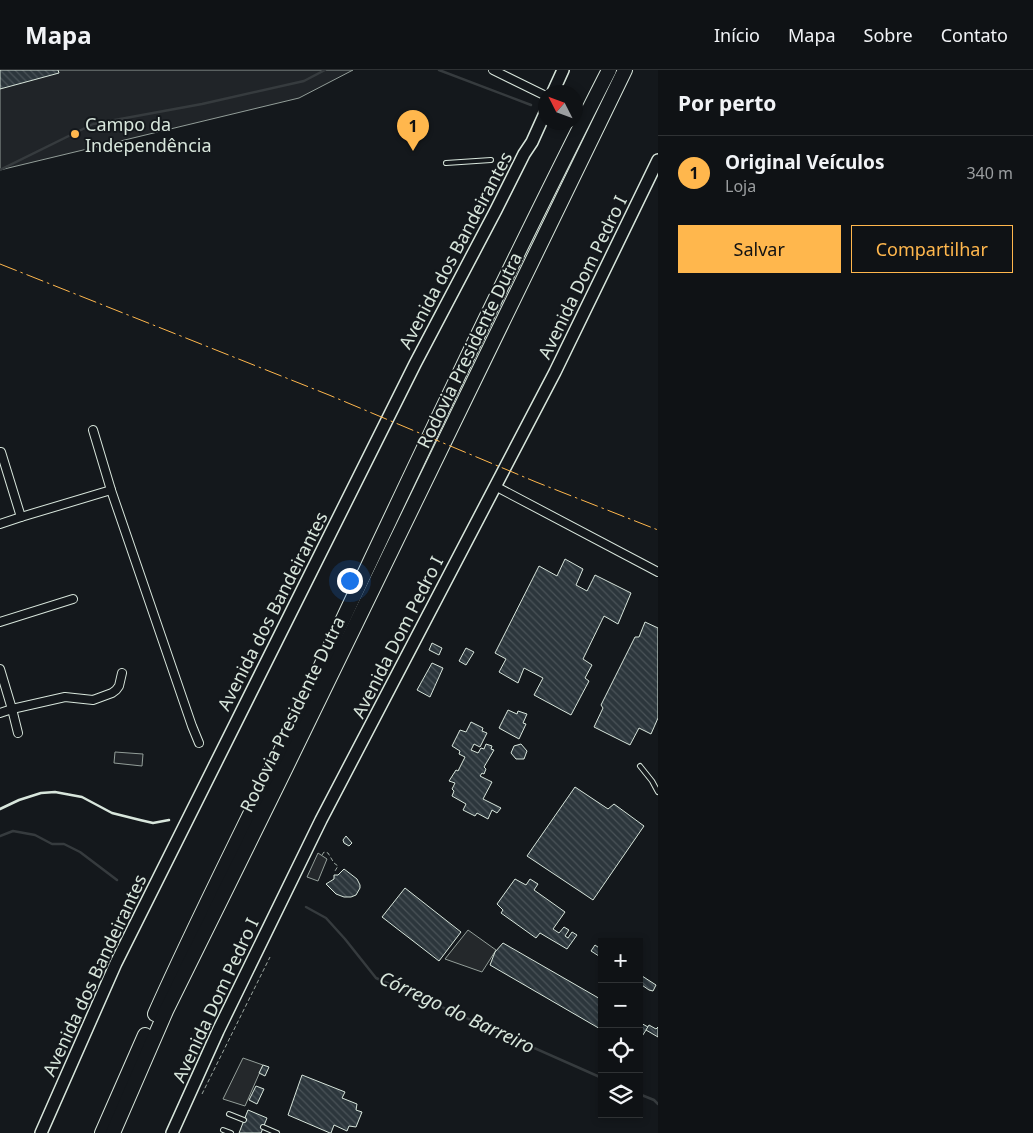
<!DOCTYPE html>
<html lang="pt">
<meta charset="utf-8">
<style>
:root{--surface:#0f1215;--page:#181b1e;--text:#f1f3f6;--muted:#9b9ea0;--line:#2f3234;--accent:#ffb74d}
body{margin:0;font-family:"Noto Sans",sans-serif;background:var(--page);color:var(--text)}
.controls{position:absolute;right:15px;bottom:15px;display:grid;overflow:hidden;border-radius:0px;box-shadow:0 2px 8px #0003}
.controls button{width:45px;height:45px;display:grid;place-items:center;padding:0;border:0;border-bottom:1px solid var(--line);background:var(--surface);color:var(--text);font:25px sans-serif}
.compass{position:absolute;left:538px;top:15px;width:45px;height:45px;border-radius:50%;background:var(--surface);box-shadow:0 2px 8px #0003;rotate:312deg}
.you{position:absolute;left:349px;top:510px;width:18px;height:18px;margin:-12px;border:4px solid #fff;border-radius:50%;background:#1a73e8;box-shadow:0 0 0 8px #1a73e833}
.badge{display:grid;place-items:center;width:32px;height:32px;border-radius:50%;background:var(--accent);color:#111;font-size:16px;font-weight:700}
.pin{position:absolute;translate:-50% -41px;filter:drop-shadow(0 1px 2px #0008)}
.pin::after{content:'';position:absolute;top:26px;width:18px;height:15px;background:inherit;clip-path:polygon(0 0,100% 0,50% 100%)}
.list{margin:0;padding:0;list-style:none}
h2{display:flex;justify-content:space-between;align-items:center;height:65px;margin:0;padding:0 20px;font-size:21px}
h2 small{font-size:16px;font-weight:400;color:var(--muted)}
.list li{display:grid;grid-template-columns:32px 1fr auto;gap:15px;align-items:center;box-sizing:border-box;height:75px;padding:0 20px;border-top:1px solid var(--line)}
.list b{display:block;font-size:19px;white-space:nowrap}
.list p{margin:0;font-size:16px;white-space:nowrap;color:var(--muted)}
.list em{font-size:16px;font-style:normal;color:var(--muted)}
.actions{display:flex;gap:10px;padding:15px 20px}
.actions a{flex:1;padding:11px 0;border:1px solid var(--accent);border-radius:0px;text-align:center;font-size:18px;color:var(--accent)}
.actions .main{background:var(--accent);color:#111}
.icon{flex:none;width:28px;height:28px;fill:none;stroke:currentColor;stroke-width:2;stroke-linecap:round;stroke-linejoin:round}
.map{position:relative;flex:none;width:658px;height:1063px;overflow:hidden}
header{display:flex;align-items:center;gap:30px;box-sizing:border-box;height:70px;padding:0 25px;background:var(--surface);border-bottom:1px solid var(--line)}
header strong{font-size:24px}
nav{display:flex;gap:28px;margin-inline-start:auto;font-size:18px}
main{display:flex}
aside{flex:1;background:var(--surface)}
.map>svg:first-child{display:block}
</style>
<header>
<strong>Mapa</strong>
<nav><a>Início</a><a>Mapa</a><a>Sobre</a><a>Contato</a></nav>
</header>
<main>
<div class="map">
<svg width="658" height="1063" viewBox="0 0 658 1063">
<defs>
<pattern id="building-back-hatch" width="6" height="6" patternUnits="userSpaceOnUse" patternTransform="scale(1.25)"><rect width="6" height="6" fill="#2c363c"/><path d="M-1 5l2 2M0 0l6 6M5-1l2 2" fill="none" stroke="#4a5358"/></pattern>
</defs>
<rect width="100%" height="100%" fill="#14181c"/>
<!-- grass -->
<g fill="#202428" stroke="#939e99">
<path d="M0,0H353L299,28L0,100Z"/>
<path d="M115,682L143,684L142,696L114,693Z"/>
</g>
<!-- parking -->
<g fill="#24282b" stroke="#939e99">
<path d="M318,783L327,789L318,811L307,807Z"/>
<path d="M468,860L496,880L482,902L445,889Z"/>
<path d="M243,988L263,995L245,1036L223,1029Z"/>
</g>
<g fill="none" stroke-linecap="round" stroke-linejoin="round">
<!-- stream -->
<g stroke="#363b3e" stroke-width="2.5">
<path d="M439,0L531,35"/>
<path d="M0,100L93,54L202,34L304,11L325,0"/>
<path d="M0,766L13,761L35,765L52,774H64L80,782L117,810"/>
<path d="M306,837L326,848L345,869L376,908L602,1008"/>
<path d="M639,1024L654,1030L658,1034"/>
</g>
</g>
<!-- building -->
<g fill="url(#building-back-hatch)" stroke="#d8e6dc">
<path d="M0,0H58L59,3L0,19Z"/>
<path d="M565,489L583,499L576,515L587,521L595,505L631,523L618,554L604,546L583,589L592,595L585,608L589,611L571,645L534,625L543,608L524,598L518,613L499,602L506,589L495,583L539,496L557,506Z"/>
<path d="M645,552L658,558V648L651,664L639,658L630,675L594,657L603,638L601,635L635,567H639Z"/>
<path d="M432,573L442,578L439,585L429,580Z"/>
<path d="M466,578L474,582L466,595L459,591Z"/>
<path d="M432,593L443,598L430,627L417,620Z"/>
<path d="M508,640L517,644L518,641L527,644L523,653L526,654L519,669L499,658Z"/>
<path d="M471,652L483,658L482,661L487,663L480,677L474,674L471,680L478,683L481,678L484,679L486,674L492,676L491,679L494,680L484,697L486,699L484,704L482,703L480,706L492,712L483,729L501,738L497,743L492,740L488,749L477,743L475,746L463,740L466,734L452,726L454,721L452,719L455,713L449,711L456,700L458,701L465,687L459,684L460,681L452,676L460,660L466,662Z"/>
<path d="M521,674L527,681L524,689H516L511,683L514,676Z"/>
<path d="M575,717L608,739L614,734L644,756L593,830L527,786Z"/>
<path d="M346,766L352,773L349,776L344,773L343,770Z"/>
<path d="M344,799L357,809L360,815V818L356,825L351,827H344L336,824L326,814L334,809V805H338Z"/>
<path d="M515,809L526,815L530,809L538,814L534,820L565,842L553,859L559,863L564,857L569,860L565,866L568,868L572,862L577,865L567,879L540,863L536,868L501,843L503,840L497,834Z"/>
<path d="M405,818L461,862L439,891L382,847Z"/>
<path d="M503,873L602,930V960L490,895L495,882Z"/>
<path d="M595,875L602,880V888L591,881Z"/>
<path d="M639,904L656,915L653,921L649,920L639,913Z"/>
<path d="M639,952L648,957L639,971Z"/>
<path d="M649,955L656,959L658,957V967L646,960Z"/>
<path d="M263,995L269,997L265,1006L259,1003Z"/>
<path d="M302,1005L345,1022L342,1028L357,1034L356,1040L362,1042L356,1057L349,1056L347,1061L334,1055L331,1063H330L288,1045Z"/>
<path d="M256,1016L264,1019L257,1034L249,1030Z"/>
<path d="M248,1040L267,1048L261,1063H239Z"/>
</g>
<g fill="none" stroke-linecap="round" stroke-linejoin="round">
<defs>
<g id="lane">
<path d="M446,93L491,90"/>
<path d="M640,696L652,711L658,722"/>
<path d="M229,1044L244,1050"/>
<path d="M263,1057L277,1063"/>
<path d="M223,1060L231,1063"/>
</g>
<g id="street">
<path d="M493,0L546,26"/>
<path d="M93,360L111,420L192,656L199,673"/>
<path d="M1,382L21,447"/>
<path d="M495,416L658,502"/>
<path d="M0,454L21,447L111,420"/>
<path d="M0,552L73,529"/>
<path d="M0,599L12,639L18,663"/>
<path d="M0,643L12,639L65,627L93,630L112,623L116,620L119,616L122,603"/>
</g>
<g id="secondary">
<path d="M553,22L563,0"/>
<path d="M41,1063L116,893L415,294L496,140L524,84L532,72L546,41"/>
<path d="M172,1063L218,961L321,750L555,302L658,90"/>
</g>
<g id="highway">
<path d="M155,944C202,838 256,735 305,630C404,419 503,208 609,0"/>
<path d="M102,1063L145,965"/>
<path d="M113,1063L166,941L277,716L625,0"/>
</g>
</defs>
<!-- lane casing -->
<use href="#lane" stroke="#d8e6dc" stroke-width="6"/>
<!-- street casing -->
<use href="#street" stroke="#d8e6dc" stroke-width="10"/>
<!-- secondary casing -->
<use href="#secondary" stroke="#d8e6dc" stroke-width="14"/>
<!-- highway casing -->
<use href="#highway" stroke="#d8e6dc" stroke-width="16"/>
<!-- path -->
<g stroke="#9da8a2" stroke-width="1" stroke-dasharray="4 2.5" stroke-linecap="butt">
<path d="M322,785L324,782L328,783L334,793L338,796L335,801"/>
<path d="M202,1024L270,887"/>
</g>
<!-- lane -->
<use href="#lane" stroke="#14181c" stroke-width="4"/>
<!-- street -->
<use href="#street" stroke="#14181c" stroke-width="8"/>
<!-- secondary -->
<use href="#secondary" stroke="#14181c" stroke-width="11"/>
<!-- highway -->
<use href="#highway" stroke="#14181c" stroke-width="14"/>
<!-- wall -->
<path stroke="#d8e6dc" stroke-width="2.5" d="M0,739L19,730L41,723L55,722L82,727L112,743L140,750L153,753L169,750"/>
<!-- power -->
<path stroke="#ffb74d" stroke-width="1" stroke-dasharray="18 4 2.5 4" stroke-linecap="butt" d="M0,194L329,325L536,412L658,460"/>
</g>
<!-- markers -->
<circle fill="#ffb74d" stroke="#14181c" stroke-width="2" cx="75" cy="64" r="5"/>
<g text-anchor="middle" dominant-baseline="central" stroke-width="4" stroke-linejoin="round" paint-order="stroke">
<!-- poi labels -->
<g font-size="18" fill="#d8e6dc" stroke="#14181c" text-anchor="start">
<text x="85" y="54">Campo da<tspan x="85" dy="21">Independência</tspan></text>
</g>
<!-- street labels -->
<g font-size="18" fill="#d8e6dc" stroke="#14181c">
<text transform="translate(455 180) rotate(-62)">Avenida dos Bandeirantes</text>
<text transform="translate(582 207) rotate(-64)">Avenida Dom Pedro I</text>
<text transform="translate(469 280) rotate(-64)">Rodovia Presidente Dutra</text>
<text transform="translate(272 541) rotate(-63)">Avenida dos Bandeirantes</text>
<text transform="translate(397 567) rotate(-63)">Avenida Dom Pedro I</text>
<text transform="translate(292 644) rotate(-64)">Rodovia Presidente Dutra</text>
<text transform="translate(94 905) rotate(-65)">Avenida dos Bandeirantes</text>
<text transform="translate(215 930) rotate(-65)">Avenida Dom Pedro I</text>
</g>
<!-- water labels -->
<g font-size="19" font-style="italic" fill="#d8e6dc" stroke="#14181c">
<text transform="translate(457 942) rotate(25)">Córrego do Barreiro</text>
</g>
</g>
</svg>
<div class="controls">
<button>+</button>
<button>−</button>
<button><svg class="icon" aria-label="locate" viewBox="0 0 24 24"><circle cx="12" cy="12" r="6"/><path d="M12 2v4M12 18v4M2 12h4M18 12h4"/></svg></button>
<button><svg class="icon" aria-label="layers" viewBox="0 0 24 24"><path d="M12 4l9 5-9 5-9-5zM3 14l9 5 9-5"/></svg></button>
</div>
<svg class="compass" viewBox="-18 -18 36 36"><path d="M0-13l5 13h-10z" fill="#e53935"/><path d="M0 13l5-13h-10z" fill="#9b9ea0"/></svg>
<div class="you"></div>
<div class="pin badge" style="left:413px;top:81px">1</div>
</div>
<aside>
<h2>Por perto<small></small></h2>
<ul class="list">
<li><span class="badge">1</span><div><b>Original Veículos</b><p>Loja</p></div><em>340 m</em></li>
</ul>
<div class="actions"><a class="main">Salvar</a><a>Compartilhar</a></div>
</aside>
</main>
